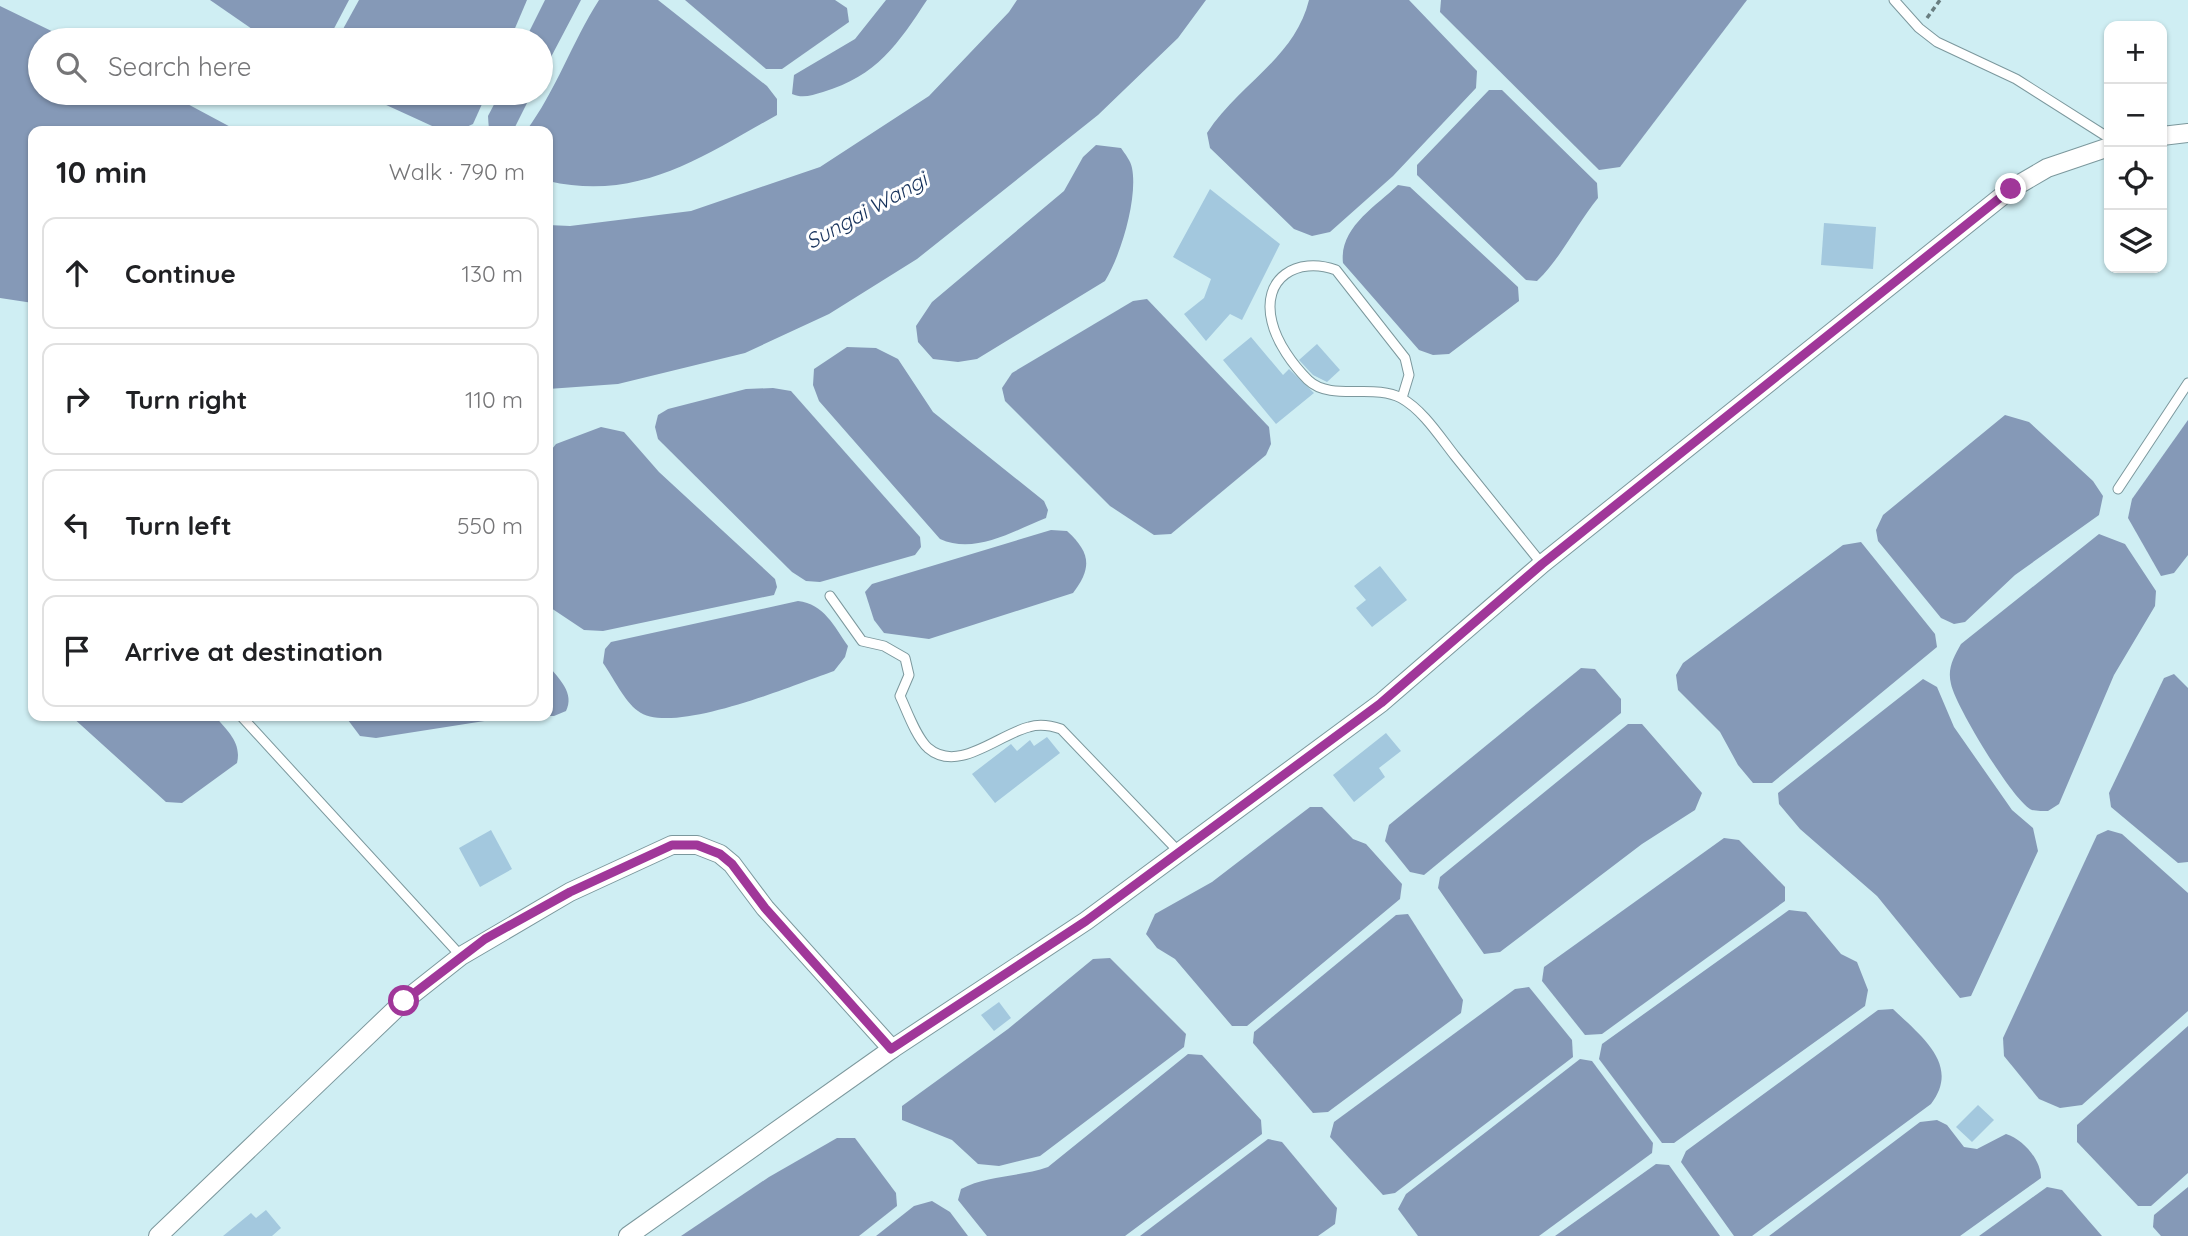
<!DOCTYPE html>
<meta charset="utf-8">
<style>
:root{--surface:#fff;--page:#f2f2f2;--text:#202124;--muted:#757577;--line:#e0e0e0}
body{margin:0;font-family:Quicksand,sans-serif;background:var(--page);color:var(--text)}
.controls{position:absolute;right:21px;top:21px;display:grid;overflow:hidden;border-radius:14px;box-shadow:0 2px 5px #0004}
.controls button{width:63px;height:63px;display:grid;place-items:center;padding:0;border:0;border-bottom:2px solid var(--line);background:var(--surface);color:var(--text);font:35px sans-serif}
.stop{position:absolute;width:21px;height:21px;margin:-16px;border:5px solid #a03799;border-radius:50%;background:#fff}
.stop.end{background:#a03799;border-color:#fff;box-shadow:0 2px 7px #0008}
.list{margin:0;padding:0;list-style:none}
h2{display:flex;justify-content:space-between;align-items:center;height:91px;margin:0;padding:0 28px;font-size:30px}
h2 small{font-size:23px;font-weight:400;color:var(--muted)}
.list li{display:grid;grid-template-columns:46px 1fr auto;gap:21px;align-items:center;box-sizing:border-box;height:112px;margin:0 14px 14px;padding:0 14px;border:2px solid var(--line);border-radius:14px}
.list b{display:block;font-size:26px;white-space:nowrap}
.list em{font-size:23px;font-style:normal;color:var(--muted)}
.icon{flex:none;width:38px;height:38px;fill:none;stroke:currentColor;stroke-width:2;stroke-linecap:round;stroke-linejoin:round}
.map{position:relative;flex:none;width:2188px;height:1236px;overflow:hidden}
.search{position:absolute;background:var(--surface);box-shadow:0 2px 5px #0004;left:28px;top:28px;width:525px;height:77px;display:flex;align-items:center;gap:18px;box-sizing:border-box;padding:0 24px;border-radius:38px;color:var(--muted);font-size:26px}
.panel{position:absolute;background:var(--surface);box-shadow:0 2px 5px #0004;left:28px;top:126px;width:525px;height:595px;border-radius:14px}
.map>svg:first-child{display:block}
</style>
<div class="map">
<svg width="2188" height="1236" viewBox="0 0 2188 1236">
<rect width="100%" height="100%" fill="#cfeef3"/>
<!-- water -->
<g fill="#8599b7">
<path d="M210,0H349L328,40H268Z"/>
<path d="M359,0H527L510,40H337Z"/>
<path d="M545,0H581L541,76V40H525Z"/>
<path d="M599,0H658L767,86L777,99V115C701,157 639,202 548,181V131H526C556,91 572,42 599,0Z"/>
<path d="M685,0H835L847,8L849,22L782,69H766Z"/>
<path d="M886,0H927C898,44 877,76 823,92C812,95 803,99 792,94L794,75L855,39Z"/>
<path d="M1017,0H1206L1178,38L1098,115L917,259L829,314L745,353L618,384L548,389V225L570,226L691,211L820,167L929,96L1009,12Z"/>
<path d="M1309,0H1409L1477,71L1476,88L1393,176L1330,232L1312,236L1294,229L1210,148L1207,133C1238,85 1295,58 1309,0Z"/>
<path d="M1441,0H1747L1620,167L1599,170L1440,12Z"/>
<path d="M0,6L70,40H40V93H167L238,131H33V303L0,298Z"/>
<path d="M1489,90H1502L1597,183L1598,198C1576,225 1562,257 1537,281L1526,280L1417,175V165Z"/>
<path d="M360,93H487L473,124L458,131H443Z"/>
<path d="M500,93H532L513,131H489L488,116Z"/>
<path d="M1096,145L1121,148C1125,154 1131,161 1132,168C1138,198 1121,255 1105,281L977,359L958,362L933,359L918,342L916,326L932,302L1064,191L1083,157Z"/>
<path d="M1398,185L1410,187L1518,287L1519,301L1449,354L1433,355L1419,350L1343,263C1339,228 1375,207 1398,185Z"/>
<path d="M1147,299L1269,427L1271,444L1266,455L1171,534L1154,535L1110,506L1005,401L1002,388L1012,373L1133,301Z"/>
<path d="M847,347L876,348L898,359L933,412L1044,501L1048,510L1046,518C1013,531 975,555 940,539L819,401L813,385L814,369Z"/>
<path d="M773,388L791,391L920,537L921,547L915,555L820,582L806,581L792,572L658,439L655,427L658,415L668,409L746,389Z"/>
<path d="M2005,415L2029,422L2093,481L2103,496L2099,515L2015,575L1965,622L1954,624L1941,618L1878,541L1876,530L1883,515Z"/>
<path d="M2188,420V555L2174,573L2161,576L2128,518L2132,499Z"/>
<path d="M601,427L624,432L659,472L775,579L777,587L774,595L603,631L584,630L548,606V454L556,444Z"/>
<path d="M1051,530L1067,531C1091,553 1092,568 1073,593L929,639L884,633L874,620L865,592L872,584Z"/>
<path d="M2099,534L2125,544L2156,591L2155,606L2114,675L2059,804L2048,811C2044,811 2037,811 2032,810C2014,803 1955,705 1951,684C1947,668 1954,657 1961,644Z"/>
<path d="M1861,542L1935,634L1937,647L1772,783H1753L1738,765L1720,732L1678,690L1676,675L1683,663L1843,545Z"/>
<path d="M798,601C824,604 834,626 848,646L845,657L834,671C796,684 671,737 638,711C624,701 613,677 603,663L605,649L611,642Z"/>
<path d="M548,665C559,679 575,693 566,711L554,716H529H548Z"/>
<path d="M1581,668L1595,669L1621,699V713L1424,875L1410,872L1385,841L1389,825Z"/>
<path d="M2174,674L2188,688V862L2178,863L2111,807L2109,793L2164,678Z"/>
<path d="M1923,679L1937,687L1954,727L2012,810L2033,828L2038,851L1971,996L1960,998L1877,896L1800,829L1779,804L1778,793Z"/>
<path d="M71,716H215C227,731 242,742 237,763L182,803L166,802Z"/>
<path d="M345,716H517L376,738L360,736Z"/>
<path d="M1628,724H1642L1702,793L1695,810L1642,844L1500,952L1484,954L1438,888L1440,877Z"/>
<path d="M1310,807H1322L1353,839L1366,844L1402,884L1400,899L1247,1026H1232L1175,959L1157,948L1146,934L1155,914L1212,882Z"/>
<path d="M2108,830L2122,834L2188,893V1011L2082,1105L2060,1108L2039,1099L2004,1056L2003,1038L2097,835Z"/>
<path d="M1724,838L1739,840L1785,887V901L1602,1034L1585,1035L1542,981L1544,967Z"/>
<path d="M1789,910L1806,912L1841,954L1857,962L1868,990L1865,1006L1674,1143H1662L1599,1059L1602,1044Z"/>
<path d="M1408,914L1463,1000L1461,1013L1328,1112L1313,1113L1253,1043L1254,1032L1396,915Z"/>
<path d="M1110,958L1186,1034L1184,1047L1040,1156L999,1166L978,1164L952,1140L902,1120V1106L1008,1029L1093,959Z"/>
<path d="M1529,987L1572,1040L1573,1057L1395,1193L1383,1195L1330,1137L1334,1122L1515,989Z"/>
<path d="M1893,1009C1921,1036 1961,1065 1931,1104L1752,1236H1734L1681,1162L1686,1151L1878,1010Z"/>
<path d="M2188,1026V1173L2151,1206H2138L2077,1142V1125Z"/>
<path d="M1188,1054L1202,1055L1261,1120L1262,1134L1125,1236H987L958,1200L961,1189C987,1175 1020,1177 1048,1167Z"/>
<path d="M1580,1059L1592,1061L1653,1143L1652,1153L1539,1236H1418L1398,1209L1406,1194Z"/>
<path d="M1937,1120L1947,1125L1964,1147L1977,1149L2006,1134C2024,1140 2041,1160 2041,1178L1960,1236H1769L1920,1122Z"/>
<path d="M837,1138H855L896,1193L897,1206L859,1236H681L769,1177Z"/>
<path d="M1268,1139L1282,1142L1337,1208L1335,1224L1318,1236H1140Z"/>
<path d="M1656,1164L1669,1165L1720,1236H1555Z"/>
<path d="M2047,1187L2062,1190L2102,1236H1979Z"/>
<path d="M2188,1187V1236H2161L2153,1227L2154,1215Z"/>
<path d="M932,1201L950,1212L968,1236H876L914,1206Z"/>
</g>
<!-- building -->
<g fill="#a3c8de">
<path d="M1210,189L1280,244L1242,320L1230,314L1206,341L1184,314L1204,298L1211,279L1173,257Z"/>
<path d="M1824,223L1876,227L1873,269L1821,265Z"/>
<path d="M1251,337L1283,375L1289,369L1314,393L1276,424L1223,360Z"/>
<path d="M1317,344L1340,370L1327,382L1313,375L1299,360Z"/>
<path d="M1380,566L1407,600L1372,627L1356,608L1366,600L1354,586Z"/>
<path d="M1386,733L1401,751L1379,768L1385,777L1354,802L1333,775Z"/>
<path d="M1047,737L1060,753L995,803L972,774L1011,744L1017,751L1030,740L1034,746Z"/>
<path d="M491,830L512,869L480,887L459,848Z"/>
<path d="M999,1002L1011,1018L994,1031L981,1015Z"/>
<path d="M1978,1105L1994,1120L1972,1142L1956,1127Z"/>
<path d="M266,1210L281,1228L272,1236H223L251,1213L256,1218Z"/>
</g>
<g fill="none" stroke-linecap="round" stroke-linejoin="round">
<defs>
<g id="lane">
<path d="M1894,0L1919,28L1937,42L2016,79L2109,138"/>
<path d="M1402,398L1409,375L1405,358L1336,270C1297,256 1261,278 1272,322C1277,343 1293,365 1308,380C1331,402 1374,383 1401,398C1423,410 1440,437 1455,456C1484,492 1513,528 1542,564"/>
<path d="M2118,489L2188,383"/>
<path d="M830,596L862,641L884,646L905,658L909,675L900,696C907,711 916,737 928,748C958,774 999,734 1029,727C1039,724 1052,726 1061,729L1180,853"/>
<path d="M241,716L461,956"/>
</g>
<g id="street">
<path d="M2162,136L2188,133"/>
<path d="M158,1236L404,1001L461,956L570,892L672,845H697L720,854L732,864L765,908L892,1049"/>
<path d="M628,1236L892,1049L1086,921L1381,703L1542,564L2011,189L2047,168L2109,147"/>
</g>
</defs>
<!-- lane casing -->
<use href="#lane" stroke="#7c989d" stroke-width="11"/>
<!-- street casing -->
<use href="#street" stroke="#7c989d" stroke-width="20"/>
<!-- path -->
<path stroke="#697e81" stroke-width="3.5" stroke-dasharray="5 3.5" stroke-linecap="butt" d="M1927,18L1940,0"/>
<!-- lane -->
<use href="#lane" stroke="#fff" stroke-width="9"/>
<!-- street -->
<use href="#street" stroke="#fff" stroke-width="18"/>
</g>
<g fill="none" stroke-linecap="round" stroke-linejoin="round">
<!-- route -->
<path stroke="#a03799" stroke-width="9" d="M404,1001L485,939L570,892L672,845H697L720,854L732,864L765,908L891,1049L1086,921L1381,703L1542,564L2011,189"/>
</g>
<g text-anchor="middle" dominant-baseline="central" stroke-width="6" stroke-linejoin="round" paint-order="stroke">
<!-- water labels -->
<g font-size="21" font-style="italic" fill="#19345d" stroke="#fff">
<text transform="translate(866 210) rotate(-29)">Sungai Wangi</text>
</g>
</g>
</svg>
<div class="controls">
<button>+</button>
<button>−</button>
<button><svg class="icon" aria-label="locate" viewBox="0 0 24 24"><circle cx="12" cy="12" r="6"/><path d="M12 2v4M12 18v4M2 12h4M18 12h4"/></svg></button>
<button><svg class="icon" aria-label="layers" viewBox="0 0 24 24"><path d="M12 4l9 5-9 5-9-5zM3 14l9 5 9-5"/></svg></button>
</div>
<div class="stop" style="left:404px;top:1001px"></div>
<div class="stop end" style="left:2011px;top:189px"></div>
<div class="search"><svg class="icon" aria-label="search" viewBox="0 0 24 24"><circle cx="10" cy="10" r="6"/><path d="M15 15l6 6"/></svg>Search here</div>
<section class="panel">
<h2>10 min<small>Walk · 790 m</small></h2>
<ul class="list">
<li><svg class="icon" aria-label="ahead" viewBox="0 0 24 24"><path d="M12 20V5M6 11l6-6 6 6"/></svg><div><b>Continue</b></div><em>130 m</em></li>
<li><svg class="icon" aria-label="right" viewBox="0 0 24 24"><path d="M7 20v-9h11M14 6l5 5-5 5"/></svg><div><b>Turn right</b></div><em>110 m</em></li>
<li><svg class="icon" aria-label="left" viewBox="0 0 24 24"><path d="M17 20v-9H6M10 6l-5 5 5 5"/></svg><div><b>Turn left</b></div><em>550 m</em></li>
<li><svg class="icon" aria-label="arrive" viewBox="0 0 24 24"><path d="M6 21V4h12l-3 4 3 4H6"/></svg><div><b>Arrive at destination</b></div></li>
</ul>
</section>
</div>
